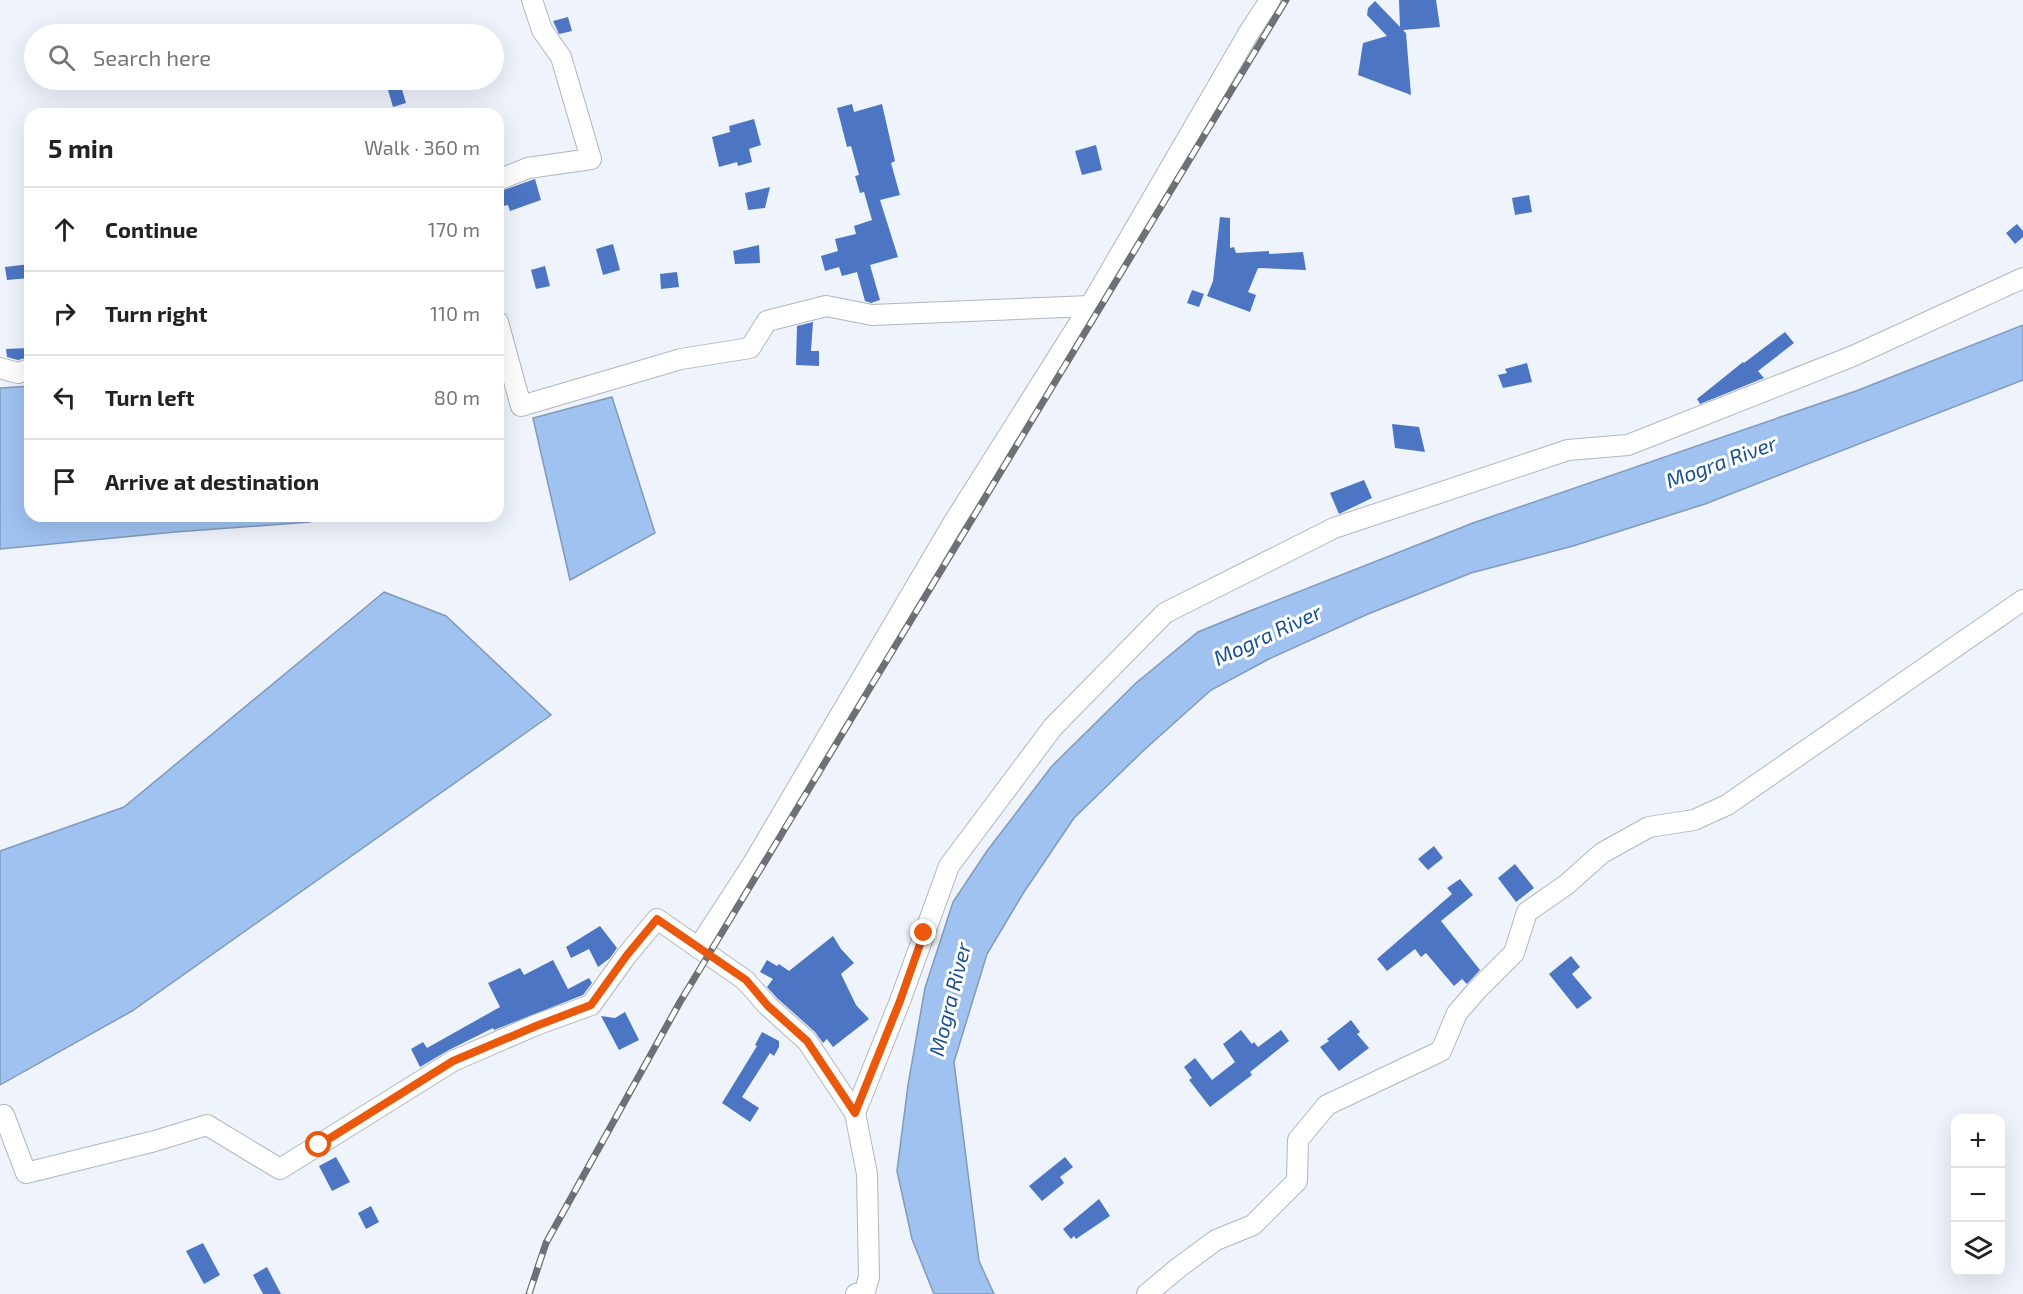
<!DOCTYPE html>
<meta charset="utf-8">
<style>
:root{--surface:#fff;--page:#f6f6f6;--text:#222;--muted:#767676;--line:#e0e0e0}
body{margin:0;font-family:"Exo 2",sans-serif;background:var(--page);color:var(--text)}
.controls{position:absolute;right:18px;bottom:18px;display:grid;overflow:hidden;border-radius:12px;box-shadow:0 6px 24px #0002}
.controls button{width:54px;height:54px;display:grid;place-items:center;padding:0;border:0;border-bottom:2px solid var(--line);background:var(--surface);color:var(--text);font:30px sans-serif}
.stop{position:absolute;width:18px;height:18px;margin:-14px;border:4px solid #ea580c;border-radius:50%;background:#fff}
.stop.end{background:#ea580c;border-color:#fff;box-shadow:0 2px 6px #0008}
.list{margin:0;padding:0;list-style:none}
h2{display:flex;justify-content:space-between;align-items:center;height:78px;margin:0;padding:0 24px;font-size:26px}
h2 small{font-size:20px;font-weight:400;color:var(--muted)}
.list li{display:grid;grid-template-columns:39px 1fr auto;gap:18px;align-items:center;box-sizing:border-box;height:84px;padding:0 24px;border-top:2px solid var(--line)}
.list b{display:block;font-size:22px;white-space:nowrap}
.list em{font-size:20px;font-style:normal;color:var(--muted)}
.icon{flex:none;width:33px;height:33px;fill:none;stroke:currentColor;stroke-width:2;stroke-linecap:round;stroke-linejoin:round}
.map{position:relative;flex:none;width:2023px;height:1294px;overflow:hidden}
.search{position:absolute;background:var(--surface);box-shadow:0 6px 24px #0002;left:24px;top:24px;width:480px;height:66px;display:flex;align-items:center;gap:15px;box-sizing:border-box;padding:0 21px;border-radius:33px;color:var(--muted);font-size:22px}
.panel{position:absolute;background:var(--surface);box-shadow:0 6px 24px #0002;left:24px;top:108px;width:480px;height:414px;border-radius:18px}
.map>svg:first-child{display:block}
</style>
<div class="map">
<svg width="2023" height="1294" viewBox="0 0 2023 1294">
<rect width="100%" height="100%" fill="#eef3fc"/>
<!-- water -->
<g fill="#9fc2f0" stroke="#819abb" stroke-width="1.5">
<path d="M2023,325V380L1705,504L1573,546L1471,573L1368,614L1269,659L1211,690L1143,751L1074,818L1024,892L987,954L954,1062L979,1261L994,1294H934L912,1239L897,1171L908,1085L925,988L953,902L987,851L1052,766L1136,683L1198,632L1242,614L1473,523L1856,391Z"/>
<path d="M30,386V516H313L310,522L175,532L0,549V388Z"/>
<path d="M612,397L655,533L570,580L533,418Z"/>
<path d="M384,592L446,616L551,715L132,1011L0,1085V851L124,807Z"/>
</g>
<!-- building -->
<g fill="#4c76c3">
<path d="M1399,0H1436L1440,27L1403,30L1406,33L1411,95L1358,75L1363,43L1387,36L1367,15L1368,8L1375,1L1400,27Z"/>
<path d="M568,17L572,31L559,34L553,21Z"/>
<path d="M401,86L406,103L393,107L388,90Z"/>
<path d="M852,104L854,112L882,104L895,161L891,163L900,195L880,200L898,257L870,265L880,300L871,303L865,301L857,272L842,276L839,267L825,271L821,256L838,251L835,239L856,234L854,226L872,220L864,192L860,193L855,176L859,175L851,146L847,147L837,108Z"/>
<path d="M754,119L761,145L749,149L752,162L738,166L737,162L719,167L712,137L730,132L729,126Z"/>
<path d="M1096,145L1102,170L1082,175L1075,151Z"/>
<path d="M535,179L541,200L510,211L508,205L498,207V192Z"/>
<path d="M770,187L765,208L748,210L745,193Z"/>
<path d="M1529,195L1532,212L1515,215L1512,198Z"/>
<path d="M1220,217L1230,218V248L1234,247L1236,253L1269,251V254L1303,252L1306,270L1258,268L1248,292L1256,295L1250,312L1207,296L1213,281Z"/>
<path d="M2017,224L2023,231V237L2015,244L2006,233Z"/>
<path d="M613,244L620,270L603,275L596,249Z"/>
<path d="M759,245L760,263L735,264L733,251Z"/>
<path d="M30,264V278L7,280L5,267Z"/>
<path d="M545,266L550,286L536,289L531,270Z"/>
<path d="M677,272L679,287L661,289L660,274Z"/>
<path d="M1192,290L1204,294L1199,307L1187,303Z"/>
<path d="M813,322L811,351H819V366L796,365L797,326Z"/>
<path d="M1785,332L1794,343L1758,371L1764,378L1700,404L1697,399L1743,362L1744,363Z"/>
<path d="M28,348L29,357L18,360L7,357L6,349Z"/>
<path d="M1527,363L1532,382L1503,388L1498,375L1507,373L1505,369Z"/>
<path d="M1392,424L1419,427L1425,452L1395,448Z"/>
<path d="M1364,480L1372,498L1339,514L1330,493Z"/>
<path d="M1434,846L1443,858L1428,870L1418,859Z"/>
<path d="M1515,864L1534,888L1516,902L1498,878Z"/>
<path d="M1460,879L1473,895L1441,921L1480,970L1467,984L1462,979L1454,986L1426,953L1421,957L1415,949L1387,971L1377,959L1452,894L1447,888Z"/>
<path d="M600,926L617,948L610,958L598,967L589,949L571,958L566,947Z"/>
<path d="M833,936L841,949L854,963L841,974L856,1005L869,1019L833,1047L827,1039L823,1043L815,1032L777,998L767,987L773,979L760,972L767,960L777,966L779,964L789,971Z"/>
<path d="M1571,956L1580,967L1572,974L1592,998L1577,1009L1549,974Z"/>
<path d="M553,960L568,989L589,978L592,983L583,995L494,1030L493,1028L447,1051L420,1067L411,1049L423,1042L427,1048L500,1007L488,983L520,968L524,975Z"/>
<path d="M625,1012L639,1040L619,1050L601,1016L615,1018Z"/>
<path d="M1351,1020L1360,1032L1357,1034L1369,1048L1339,1071L1320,1047L1329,1041L1327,1039Z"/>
<path d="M1241,1030L1252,1044L1254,1042L1258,1047L1281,1030L1289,1041L1250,1072L1252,1075L1210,1107L1189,1080L1192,1078L1184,1067L1195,1058L1212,1080L1235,1062L1223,1044Z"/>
<path d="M762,1032L779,1041V1047L774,1056L770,1053L742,1097L759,1108L750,1122L722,1103L757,1046L755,1045Z"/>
<path d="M336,1157L350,1182L332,1191L319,1166Z"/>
<path d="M1065,1157L1073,1167L1060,1177L1064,1183L1042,1201L1029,1186Z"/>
<path d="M1099,1199L1110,1216L1076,1239L1074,1236L1071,1239L1063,1229Z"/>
<path d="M371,1206L379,1222L366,1229L358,1213Z"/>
<path d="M203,1243L220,1275L204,1284L186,1251Z"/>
<path d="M267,1267L281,1294H263L253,1275Z"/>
</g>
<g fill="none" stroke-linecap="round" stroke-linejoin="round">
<defs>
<g id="minor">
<path d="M498,180L528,168L591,159L561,57L542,30L532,0"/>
<path d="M498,322L521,406L681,359L750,348L767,321L826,306L872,315L1090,306"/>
<path d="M0,368L18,373L30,369"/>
<path d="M698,948L752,865L952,525L1090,306L1248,34L1270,0"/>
<path d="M855,1113L900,1001L949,866L1053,727L1165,613L1334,528L1568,450L1628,445L1853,356L2023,278"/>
<path d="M0,1116L4,1115L26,1173L155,1141L207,1125L280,1169L453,1061L536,1025L591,1005L627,955L657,919L745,980L768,1006L807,1041L855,1113L867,1174L869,1277L865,1291L856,1294"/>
<path d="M1147,1294L1178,1268L1216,1240L1253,1225L1297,1181L1298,1140L1327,1105L1441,1051L1457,1013L1477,990L1514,953L1527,912L1566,885L1602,853L1649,827L1694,820L1727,805L2023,600"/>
</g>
</defs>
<!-- minor casing -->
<use href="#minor" stroke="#b1b6be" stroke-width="22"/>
<!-- minor -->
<use href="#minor" stroke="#fff" stroke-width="20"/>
<defs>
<path id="rail" d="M529,1294L546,1243L680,1002L1286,0"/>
</defs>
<!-- rail casing -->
<use href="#rail" stroke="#6d7074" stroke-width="7"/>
<!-- rail -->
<use href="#rail" stroke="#fff" stroke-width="4.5" stroke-dasharray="14" stroke-linecap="butt"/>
</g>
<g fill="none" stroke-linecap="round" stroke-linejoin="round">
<!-- route -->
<path stroke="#ea580c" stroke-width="8" d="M319,1145L453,1061L536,1026L591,1005L627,955L657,919L746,980L768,1006L807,1041L855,1113L900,1001L924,933"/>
</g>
<g text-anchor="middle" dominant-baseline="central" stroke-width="6" stroke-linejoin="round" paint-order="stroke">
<!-- water labels -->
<g font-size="21" font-style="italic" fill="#174f93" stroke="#fff">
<text transform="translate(1721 461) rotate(-20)">Mogra River</text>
<text transform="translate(1267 634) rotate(-25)">Mogra River</text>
<text transform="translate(949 999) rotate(-76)">Mogra River</text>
</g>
</g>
</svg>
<div class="controls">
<button>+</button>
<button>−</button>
<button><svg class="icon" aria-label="layers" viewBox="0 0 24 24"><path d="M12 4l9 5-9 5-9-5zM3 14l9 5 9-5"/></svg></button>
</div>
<div class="stop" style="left:319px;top:1145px"></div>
<div class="stop end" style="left:924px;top:933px"></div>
<div class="search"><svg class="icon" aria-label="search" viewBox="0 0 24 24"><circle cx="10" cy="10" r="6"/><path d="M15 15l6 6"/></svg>Search here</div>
<section class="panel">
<h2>5 min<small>Walk · 360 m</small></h2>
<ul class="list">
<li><svg class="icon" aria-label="ahead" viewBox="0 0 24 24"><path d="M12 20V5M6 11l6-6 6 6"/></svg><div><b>Continue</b></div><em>170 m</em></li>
<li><svg class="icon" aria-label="right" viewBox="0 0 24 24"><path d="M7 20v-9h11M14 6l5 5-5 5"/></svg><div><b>Turn right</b></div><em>110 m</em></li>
<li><svg class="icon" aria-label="left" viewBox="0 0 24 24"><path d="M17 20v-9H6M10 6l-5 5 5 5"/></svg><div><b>Turn left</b></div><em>80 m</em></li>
<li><svg class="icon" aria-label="arrive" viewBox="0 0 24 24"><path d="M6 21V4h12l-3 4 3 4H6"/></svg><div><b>Arrive at destination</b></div></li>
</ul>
</section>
</div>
